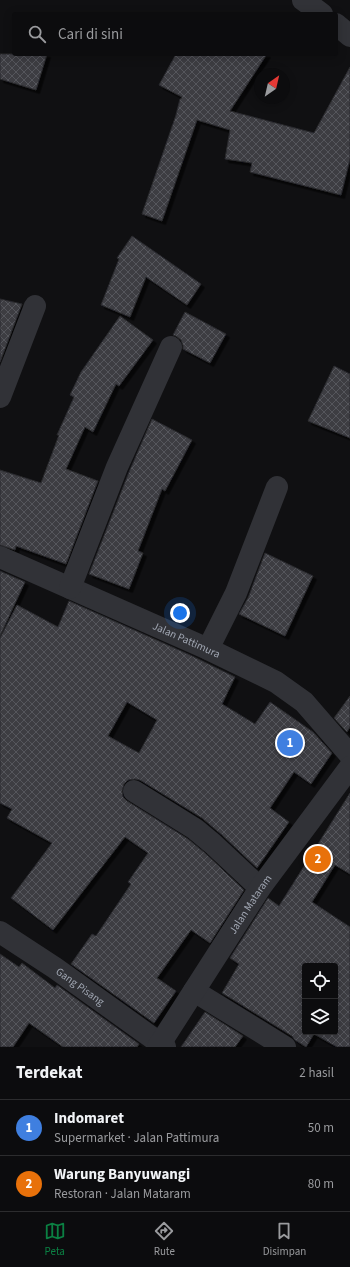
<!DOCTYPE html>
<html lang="id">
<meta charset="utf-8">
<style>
:root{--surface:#0c0c0e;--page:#151517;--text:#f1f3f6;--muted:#9a9b9e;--line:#2c2c2e;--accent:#0b8043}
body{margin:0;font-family:"Source Sans 3",sans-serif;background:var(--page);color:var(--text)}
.controls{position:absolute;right:12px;bottom:12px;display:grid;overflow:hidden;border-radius:4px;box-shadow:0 2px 10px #0003}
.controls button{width:36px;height:36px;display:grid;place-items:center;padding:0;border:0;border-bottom:1px solid var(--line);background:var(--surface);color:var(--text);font:20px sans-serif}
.compass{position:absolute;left:254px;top:68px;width:36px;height:36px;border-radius:50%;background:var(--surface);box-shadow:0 2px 10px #0003;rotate:34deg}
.you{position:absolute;left:180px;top:613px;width:14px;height:14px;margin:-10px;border:3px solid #fff;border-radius:50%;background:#1a73e8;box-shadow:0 0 0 6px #1a73e833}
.badge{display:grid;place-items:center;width:26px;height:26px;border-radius:50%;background:var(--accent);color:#fff;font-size:13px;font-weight:700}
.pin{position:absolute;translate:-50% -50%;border:2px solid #fff;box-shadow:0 1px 4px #0006}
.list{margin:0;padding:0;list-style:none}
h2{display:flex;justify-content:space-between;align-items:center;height:52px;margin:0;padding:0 16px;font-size:17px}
h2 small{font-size:13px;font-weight:400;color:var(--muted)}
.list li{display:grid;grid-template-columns:26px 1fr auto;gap:12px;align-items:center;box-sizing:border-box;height:56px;padding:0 16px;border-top:1px solid var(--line)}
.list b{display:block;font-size:15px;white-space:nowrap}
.list p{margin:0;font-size:13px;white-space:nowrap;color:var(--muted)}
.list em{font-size:13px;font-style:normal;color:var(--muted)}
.icon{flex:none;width:22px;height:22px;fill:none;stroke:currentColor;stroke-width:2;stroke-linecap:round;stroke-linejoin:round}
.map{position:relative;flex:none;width:350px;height:1047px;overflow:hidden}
.search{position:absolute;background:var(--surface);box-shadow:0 2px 10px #0003;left:12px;right:12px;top:12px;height:44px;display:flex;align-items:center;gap:10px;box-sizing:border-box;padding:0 14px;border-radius:4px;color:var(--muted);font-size:15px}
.sheet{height:164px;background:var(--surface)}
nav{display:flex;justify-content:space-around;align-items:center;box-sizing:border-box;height:56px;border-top:1px solid var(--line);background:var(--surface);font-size:11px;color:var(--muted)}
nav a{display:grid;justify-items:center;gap:2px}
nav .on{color:var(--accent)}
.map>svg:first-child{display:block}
</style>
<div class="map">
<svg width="350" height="1047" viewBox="0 0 350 1047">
<defs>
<pattern id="building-cross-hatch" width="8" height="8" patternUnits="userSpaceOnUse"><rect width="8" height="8" fill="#3c3d42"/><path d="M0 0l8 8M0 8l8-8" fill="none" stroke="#55565b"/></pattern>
<filter id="shadow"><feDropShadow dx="3.5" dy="3.5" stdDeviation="0" flood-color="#0009"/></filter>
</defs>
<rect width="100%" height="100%" fill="#101012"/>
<!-- building -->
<g fill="url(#building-cross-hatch)" stroke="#2a2a2e" fill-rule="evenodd" filter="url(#shadow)">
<path d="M0,54H47L36,90L0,79Z"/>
<path d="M176,54H267L230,111L314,133L350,67V159L341,195L250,172L252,163L225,159L230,130L197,120L162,221L142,214L176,115L180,99H181L182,97L159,85Z"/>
<path d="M132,236L201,284L187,305L146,277L130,317L101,305L119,259L117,258Z"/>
<path d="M0,299L22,304L0,362Z"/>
<path d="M185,312L226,334L210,363L183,349V345L181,340L176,336L173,335Z"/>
<path d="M120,316L153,340L119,386L116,384L93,432L85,427L66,469L98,481L66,564L16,546L15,550L0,545V470L41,483L59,435H57L74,397L70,395L81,372Z"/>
<path d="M334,366L350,374V438L308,421Z"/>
<path d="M152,419L192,440L165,491L162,489L138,551L143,553L129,589L89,574L129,472Z"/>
<path d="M265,553L313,576L285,636L239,614L248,598Z"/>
<path d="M0,571L25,582L0,636Z"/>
<path d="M69,601L190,655L235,677L222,704L255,724L270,702L313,732L332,753L311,784L294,772L270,808L289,822L257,868L222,835L202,818L140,780L135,779L128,780L124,784L122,791L123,797L127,801L188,839L205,853L244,890L210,943L191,930L157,978L176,991L154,1023L71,964L92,934L96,936L131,884L128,882L148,853L125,837L53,930L11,898L52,843L7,818L12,809L0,803V638L17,605L58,627ZM127,702L157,720L139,753L108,736Z"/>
<path d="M350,696V727L347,732L334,718Z"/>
<path d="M350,793V874L335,865L312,902L350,927V1047H337L314,1034L306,1047L295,1040L292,1036L222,993L239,964L230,958L268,898L279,906ZM305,966H335V1032H305Z"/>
<path d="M0,954L19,967L22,963L55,988L57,985L139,1044L137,1047H63L29,1023L13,1047H0Z"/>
<path d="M205,1012L243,1036L235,1047H181Z"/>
</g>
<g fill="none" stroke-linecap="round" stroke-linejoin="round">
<!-- minor -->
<g stroke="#313237" stroke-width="22">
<path d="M303,0L322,14"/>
<path d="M336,24L350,36"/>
<path d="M0,397L35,306"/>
<path id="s1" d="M0,557L208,649L276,682L304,702L350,755"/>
<path d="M70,588L117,467L171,347"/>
<path d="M208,649L236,593L277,487"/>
<path d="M134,791L195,829L213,844L260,888"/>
<path id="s2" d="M0,932L55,968L165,1047"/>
<path d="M194,991L285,1047"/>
<path id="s3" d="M158,1047L260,888L350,767"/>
</g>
</g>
<g text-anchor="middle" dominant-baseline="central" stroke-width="3" stroke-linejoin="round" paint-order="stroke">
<!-- street labels -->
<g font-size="11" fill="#a1a7b3" stroke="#0b0b0d">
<text stroke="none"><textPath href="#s1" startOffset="204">Jalan Pattimura</textPath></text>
<text stroke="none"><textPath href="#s3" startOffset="170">Jalan Mataram</textPath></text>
<text stroke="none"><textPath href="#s2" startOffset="97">Gang Pisang</textPath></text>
</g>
</g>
</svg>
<div class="controls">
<button><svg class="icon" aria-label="locate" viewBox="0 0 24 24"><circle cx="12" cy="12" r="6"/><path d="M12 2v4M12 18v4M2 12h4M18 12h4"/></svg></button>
<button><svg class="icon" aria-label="layers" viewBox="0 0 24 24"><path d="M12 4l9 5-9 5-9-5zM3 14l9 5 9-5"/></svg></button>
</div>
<svg class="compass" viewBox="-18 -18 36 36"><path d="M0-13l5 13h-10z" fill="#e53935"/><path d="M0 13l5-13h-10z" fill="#9a9b9e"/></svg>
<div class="you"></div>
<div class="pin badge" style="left:290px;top:743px;background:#3f7fe0">1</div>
<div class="pin badge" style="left:318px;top:859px;background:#e8710a">2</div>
<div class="search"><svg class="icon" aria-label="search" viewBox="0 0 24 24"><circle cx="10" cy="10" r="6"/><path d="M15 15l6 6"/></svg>Cari di sini</div>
</div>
<section class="sheet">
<h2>Terdekat<small>2 hasil</small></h2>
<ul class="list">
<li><span class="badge" style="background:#3f7fe0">1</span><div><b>Indomaret</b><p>Supermarket · Jalan Pattimura</p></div><em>50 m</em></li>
<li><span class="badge" style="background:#e8710a">2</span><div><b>Warung Banyuwangi</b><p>Restoran · Jalan Mataram</p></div><em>80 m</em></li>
</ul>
</section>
<nav>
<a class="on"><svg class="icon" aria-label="map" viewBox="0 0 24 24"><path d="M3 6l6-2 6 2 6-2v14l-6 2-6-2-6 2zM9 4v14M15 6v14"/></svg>Peta</a>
<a><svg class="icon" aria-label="directions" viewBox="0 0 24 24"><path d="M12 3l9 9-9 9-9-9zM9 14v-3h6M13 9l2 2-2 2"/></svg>Rute</a>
<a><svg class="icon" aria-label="saved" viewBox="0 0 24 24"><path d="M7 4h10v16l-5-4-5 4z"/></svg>Disimpan</a>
</nav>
